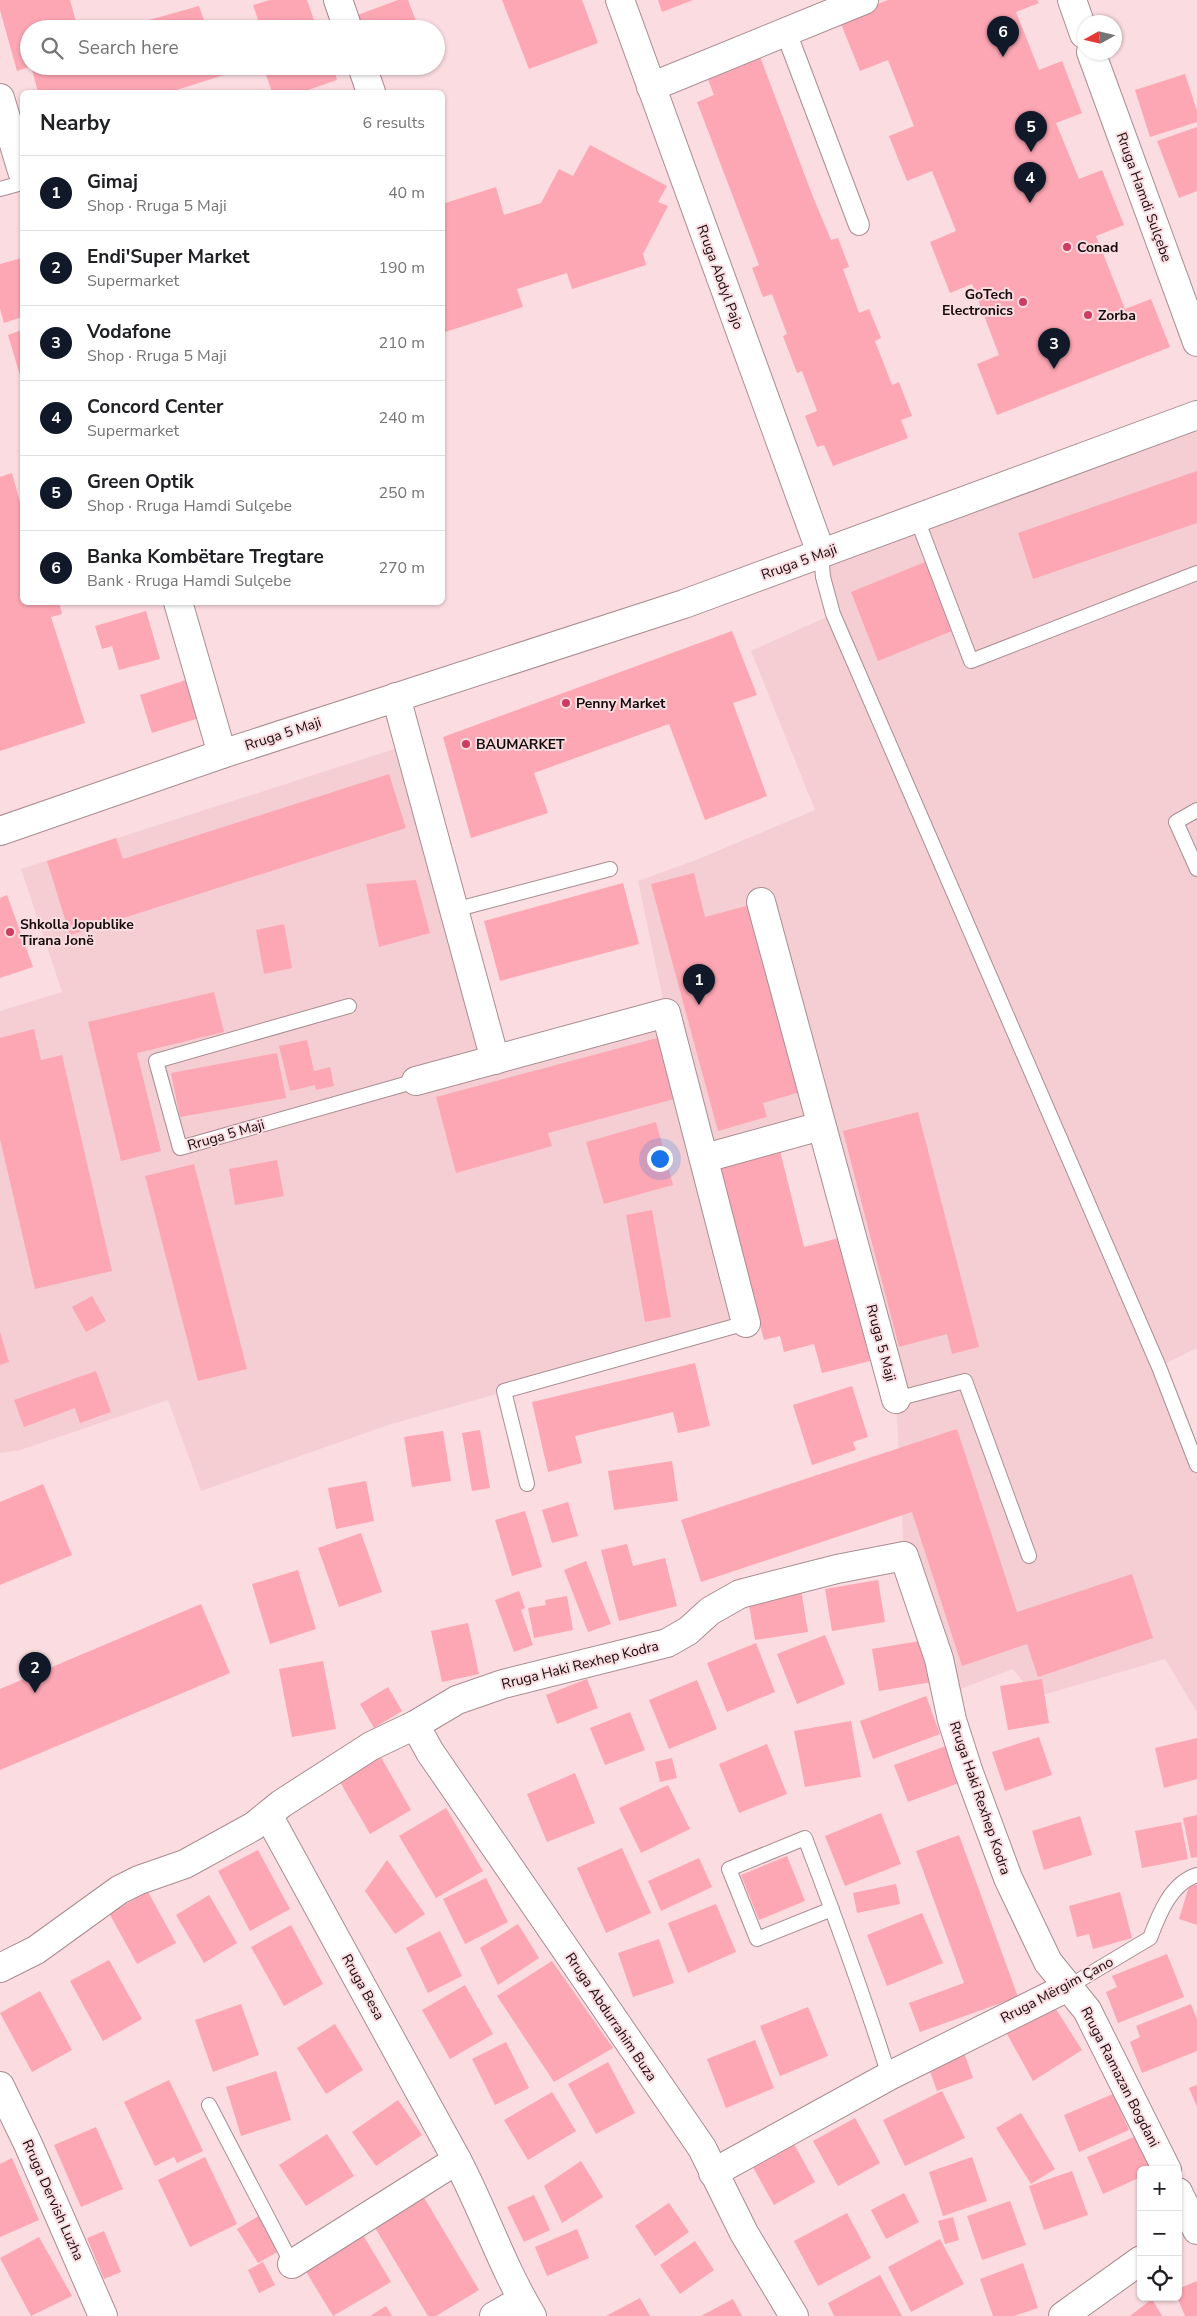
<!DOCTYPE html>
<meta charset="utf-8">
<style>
:root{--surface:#fff;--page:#f6f6f6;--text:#202124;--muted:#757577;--line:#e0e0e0;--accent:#111827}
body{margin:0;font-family:"Nunito Sans",sans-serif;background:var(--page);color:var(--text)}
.controls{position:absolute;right:15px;bottom:15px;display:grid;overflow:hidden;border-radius:8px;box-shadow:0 1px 4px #0004}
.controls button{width:45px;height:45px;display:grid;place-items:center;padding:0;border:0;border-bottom:1px solid var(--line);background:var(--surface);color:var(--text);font:25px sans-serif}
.compass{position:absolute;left:1077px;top:15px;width:45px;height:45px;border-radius:50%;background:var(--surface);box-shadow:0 1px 4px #0004;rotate:262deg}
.you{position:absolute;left:659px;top:1158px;width:18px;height:18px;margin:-12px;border:4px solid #fff;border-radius:50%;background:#1a73e8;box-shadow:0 0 0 8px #1a73e833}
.badge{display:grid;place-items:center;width:32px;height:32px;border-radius:50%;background:var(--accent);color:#fff;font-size:16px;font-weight:700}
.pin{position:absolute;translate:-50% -41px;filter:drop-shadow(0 1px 2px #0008)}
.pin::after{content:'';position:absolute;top:26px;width:18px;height:15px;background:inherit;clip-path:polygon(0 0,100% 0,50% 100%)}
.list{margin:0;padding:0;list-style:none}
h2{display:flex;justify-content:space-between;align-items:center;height:65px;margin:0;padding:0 20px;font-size:21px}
h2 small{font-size:16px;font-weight:400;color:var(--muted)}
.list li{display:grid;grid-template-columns:32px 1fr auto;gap:15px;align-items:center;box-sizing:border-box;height:75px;padding:0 20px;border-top:1px solid var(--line)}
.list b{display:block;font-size:19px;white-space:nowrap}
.list p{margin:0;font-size:16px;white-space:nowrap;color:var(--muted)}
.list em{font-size:16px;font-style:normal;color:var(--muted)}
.icon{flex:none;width:28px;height:28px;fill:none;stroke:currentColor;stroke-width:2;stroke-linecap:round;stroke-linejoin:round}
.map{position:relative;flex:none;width:1197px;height:2316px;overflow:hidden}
.search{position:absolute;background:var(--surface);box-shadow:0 1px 4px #0004;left:20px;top:20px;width:425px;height:55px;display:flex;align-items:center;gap:12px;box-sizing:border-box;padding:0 18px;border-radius:28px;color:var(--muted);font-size:19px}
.panel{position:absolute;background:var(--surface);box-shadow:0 1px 4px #0004;left:20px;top:90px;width:425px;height:515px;border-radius:8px}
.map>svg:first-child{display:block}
</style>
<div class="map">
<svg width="1197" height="2316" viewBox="0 0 1197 2316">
<rect width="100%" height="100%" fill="#fbdce0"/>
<!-- built -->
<path fill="#f4ced3" d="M1197,422V1348L1159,1367L1197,1465V1712L1165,1659L1036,1697L1013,1669L947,1694L904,1556L896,1399L821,1126L705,1158L746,1323L388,1425L201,1491L168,1400L20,1450L0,1453V1011L62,992L21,869L410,744L495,1060L666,1013L638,881L696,860L815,810L751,651L833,614L821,553Z"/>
<!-- building -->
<g fill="#fda7b4">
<path d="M0,0H70L78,29H29V67L17,71L0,10Z"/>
<path d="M270,0H307L314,20L288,29H261L253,5Z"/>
<path d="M398,0H408L419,29H360L355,16Z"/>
<path d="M502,0H582L598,43L529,69Z"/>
<path d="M658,0H693L662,12Z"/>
<path d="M888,0H1037L1039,3L1016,12L1039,70L1062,61L1082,113L1056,123L1079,179L1102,170L1124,225L1096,236L1125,309L1151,299L1170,347L997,415L977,364L999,355L972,284L950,293L930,242L956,231L932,171L907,181L889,136L914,126L888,60L860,71L839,19Z"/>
<path d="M199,6L207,29H120V28Z"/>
<path d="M759,54L813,197L831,240L838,238L849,267L843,269L859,313L869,309L881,338L875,341L892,385L899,382L912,416L901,420L908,438L833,466L824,445L817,447L805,416L817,411L802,371L797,373L783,336L787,334L772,294L763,297L752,268L759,265L697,102L714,95L706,74Z"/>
<path d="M31,66H221L224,75L170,92H38Z"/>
<path d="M263,66H333L337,80L302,92H272Z"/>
<path d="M1185,74L1197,111V122L1150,137L1135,90Z"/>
<path d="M1197,127V191L1179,198L1157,141Z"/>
<path d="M590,145L667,186L658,202L668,206L643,254L646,265L572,289L567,273L517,289L523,307L442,333V204L496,187L504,215L541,203L559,169L573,176Z"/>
<path d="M22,258V317L4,323L0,309V264Z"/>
<path d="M22,330V382L8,335Z"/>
<path d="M1197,471V523L1033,579L1018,533Z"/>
<path d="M12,473L22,510V602H59L62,614L51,617L85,723L0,751V477Z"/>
<path d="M925,562L952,631L878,661L851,592Z"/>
<path d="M146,611L160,659L119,670L112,646L102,649L95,626Z"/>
<path d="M732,631L757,695L733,703L767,796L705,820L669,724L534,773L548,813L471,838L443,737Z"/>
<path d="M186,680L199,718L152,733L140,695Z"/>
<path d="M389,774L406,828L70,935L47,861L116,838L123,859Z"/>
<path d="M694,873L705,917L750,905L800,1092L763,1103L767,1117L718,1131L651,884Z"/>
<path d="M416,880L430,933L379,947L366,884Z"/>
<path d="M623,883L639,944L500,981L484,921Z"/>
<path d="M7,895L33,967L0,978V898Z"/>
<path d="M284,924L292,968L264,974L256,930Z"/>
<path d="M214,992L224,1032L137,1053L161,1151L121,1161L88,1022Z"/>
<path d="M34,1029L41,1060L62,1055L112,1271L35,1289L0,1139V1038Z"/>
<path d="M661,1037L678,1098L548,1133L552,1146L456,1173L436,1097Z"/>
<path d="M307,1040L314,1071L330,1067L334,1086L316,1090L315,1085L290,1091L279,1046Z"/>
<path d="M277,1053L286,1098L180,1117L171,1073Z"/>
<path d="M918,1112L979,1347L952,1354L947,1334L899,1347L843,1131Z"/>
<path d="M656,1122L673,1185L604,1204L586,1142Z"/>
<path d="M779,1147L804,1247L839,1238L870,1361L822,1373L814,1344L784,1352L780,1336L764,1340L716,1163Z"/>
<path d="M277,1160L284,1196L235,1205L229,1169Z"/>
<path d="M194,1164L247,1369L198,1381L145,1176Z"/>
<path d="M652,1210L671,1317L645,1322L626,1215Z"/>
<path d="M92,1296L106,1321L86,1332L72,1307Z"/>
<path d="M0,1332L9,1362L0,1365Z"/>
<path d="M695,1363L710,1426L678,1433L673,1412L575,1436L582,1463L548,1472L532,1402Z"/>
<path d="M96,1371L111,1412L80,1423L75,1408L24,1427L14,1400Z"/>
<path d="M852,1386L868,1437L853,1442L856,1450L812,1465L793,1405Z"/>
<path d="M957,1429L1017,1612L1132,1574L1153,1638L1038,1677L1027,1644L962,1666L912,1512L701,1582L681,1520Z"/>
<path d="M480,1430L490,1488L472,1491L462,1433Z"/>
<path d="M443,1431L451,1481L412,1487L404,1437Z"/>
<path d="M672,1461L678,1501L614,1510L608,1471Z"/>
<path d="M366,1481L374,1521L336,1529L328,1488Z"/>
<path d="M43,1484L72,1555L0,1585V1502Z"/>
<path d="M568,1502L578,1536L552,1543L542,1510Z"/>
<path d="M525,1511L542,1567L512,1576L495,1520Z"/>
<path d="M361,1533L382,1592L339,1607L318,1548Z"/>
<path d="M627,1544L633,1566L665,1558L677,1606L619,1621L601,1550Z"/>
<path d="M586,1561L611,1624L588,1632L564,1570Z"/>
<path d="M298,1570L316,1629L270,1644L252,1584Z"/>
<path d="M878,1580L885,1622L832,1631L825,1589Z"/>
<path d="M801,1590L808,1632L755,1640L748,1599Z"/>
<path d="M519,1591L525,1608L521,1610L533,1645L514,1652L495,1600Z"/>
<path d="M567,1596L573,1630L534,1638L528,1608L546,1605L545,1600Z"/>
<path d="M201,1604L230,1673L0,1770V1689Z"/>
<path d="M468,1623L479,1674L442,1682L431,1631Z"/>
<path d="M825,1635L845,1684L797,1704L777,1654Z"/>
<path d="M925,1640L932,1682L879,1691L872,1649Z"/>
<path d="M756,1643L775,1692L727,1712L707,1663Z"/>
<path d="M323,1661L336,1729L292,1737L279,1669Z"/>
<path d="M587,1679L598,1708L557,1724L546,1695Z"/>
<path d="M1042,1679L1049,1723L1008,1730L1000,1686Z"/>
<path d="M697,1680L717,1729L669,1749L649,1700Z"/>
<path d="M388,1687L402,1711L374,1728L360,1704Z"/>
<path d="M926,1696L940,1734L873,1759L860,1721Z"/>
<path d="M630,1712L645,1750L605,1765L590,1728Z"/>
<path d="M851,1721L861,1777L805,1787L794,1731Z"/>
<path d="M1039,1737L1052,1775L1005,1791L992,1752Z"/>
<path d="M1197,1738V1779L1164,1788L1155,1748Z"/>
<path d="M767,1744L787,1794L739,1813L719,1764Z"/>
<path d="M946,1746L959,1783L908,1802L894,1765Z"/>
<path d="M378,1752L411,1810L370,1834L336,1775Z"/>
<path d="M672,1758L677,1778L660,1782L655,1762Z"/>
<path d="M575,1773L595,1823L547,1842L527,1794Z"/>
<path d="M668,1785L690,1829L641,1853L619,1808Z"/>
<path d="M446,1808L483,1871L436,1898L399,1836Z"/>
<path d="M881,1813L901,1864L845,1886L825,1836Z"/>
<path d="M1197,1815V1857L1191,1858L1183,1818Z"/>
<path d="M1080,1816L1092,1855L1044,1870L1032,1831Z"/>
<path d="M1181,1822L1188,1859L1142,1868L1135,1831Z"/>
<path d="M959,1835L1018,1997L920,2032L909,2003L964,1983L916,1851Z"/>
<path d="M622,1848L651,1913L606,1933L577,1868Z"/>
<path d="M258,1850L290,1909L250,1931L218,1871Z"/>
<path d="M787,1856L805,1901L759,1920L741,1875Z"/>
<path d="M699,1858L712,1887L661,1911L648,1881Z"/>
<path d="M387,1860L425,1914L395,1934L365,1891Z"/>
<path d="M486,1878L508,1922L465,1944L443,1899Z"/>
<path d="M1190,1883L1197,1885V1925L1179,1919Z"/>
<path d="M896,1884L900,1904L857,1913L853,1893Z"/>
<path d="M148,1892L176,1943L137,1964L109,1913Z"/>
<path d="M1120,1892L1132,1938L1093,1949L1089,1934L1077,1937L1069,1906Z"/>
<path d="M209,1895L237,1943L204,1963L176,1915Z"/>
<path d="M716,1904L736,1952L688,1973L668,1923Z"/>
<path d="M922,1913L943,1963L887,1986L867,1935Z"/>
<path d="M518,1924L539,1958L498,1985L480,1948Z"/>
<path d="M291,1925L323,1984L284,2006L251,1947Z"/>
<path d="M440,1931L462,1976L428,1993L406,1948Z"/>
<path d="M659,1939L674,1983L633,1997L618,1953Z"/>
<path d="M1167,1954L1184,1997L1118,2023L1106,1992L1117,1987L1112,1976Z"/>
<path d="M109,1960L142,2019L103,2041L70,1981Z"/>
<path d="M552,1961L613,2048L554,2082L497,1996Z"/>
<path d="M465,1985L493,2034L450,2059L422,2010Z"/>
<path d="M40,1991L72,2050L32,2072L0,2013Z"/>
<path d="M1052,2003L1082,2050L1033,2081L1002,2025Z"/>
<path d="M241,2004L259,2055L213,2072L195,2020Z"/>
<path d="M1191,2004L1197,2019V2051L1142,2073L1130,2042L1140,2037L1136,2026Z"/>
<path d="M808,2007L828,2056L780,2076L760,2026Z"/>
<path d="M335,2024L363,2070L326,2094L297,2048Z"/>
<path d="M755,2040L774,2088L726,2108L707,2059Z"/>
<path d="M506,2042L529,2088L495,2105L472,2059Z"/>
<path d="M962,2047L973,2078L937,2091L926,2060Z"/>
<path d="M608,2062L635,2113L596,2134L568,2084Z"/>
<path d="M276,2071L291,2120L241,2136L226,2087Z"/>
<path d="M169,2080L203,2151L177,2163L174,2157L155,2166L124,2102Z"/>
<path d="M1197,2085V2107L1189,2088Z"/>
<path d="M942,2091L965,2138L905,2166L883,2120Z"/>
<path d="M552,2092L576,2131L528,2160L504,2120Z"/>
<path d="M1113,2094L1129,2130L1079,2152L1064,2115Z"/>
<path d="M398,2100L422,2135L376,2166L352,2132Z"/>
<path d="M1021,2113L1055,2169L1031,2184L996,2128Z"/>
<path d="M855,2118L880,2163L838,2186L813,2141Z"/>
<path d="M96,2127L123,2189L81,2207L54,2145Z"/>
<path d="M327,2134L354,2176L306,2206L279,2165Z"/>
<path d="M1136,2136L1151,2170H1141V2177L1103,2194L1087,2157Z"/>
<path d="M790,2137L815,2182L774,2205L749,2160Z"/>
<path d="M205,2157L237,2224L190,2247L158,2180Z"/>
<path d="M972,2157L987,2201L943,2216L929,2172Z"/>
<path d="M12,2158L39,2220L0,2237V2164Z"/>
<path d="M581,2161L603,2197L562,2223L544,2186Z"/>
<path d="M1072,2171L1088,2215L1044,2230L1029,2186Z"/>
<path d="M904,2193L919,2222L886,2239L871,2210Z"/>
<path d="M534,2195L550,2230L524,2242L507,2207Z"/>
<path d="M423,2196L479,2290L436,2316H428L374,2226Z"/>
<path d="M1010,2201L1026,2245L982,2260L967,2216Z"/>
<path d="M669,2203L689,2232L655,2256L635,2226Z"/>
<path d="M847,2213L871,2258L818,2286L794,2241Z"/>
<path d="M260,2215L281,2250L258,2263L237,2229Z"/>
<path d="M953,2217L959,2240L945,2244L938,2221Z"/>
<path d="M577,2229L589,2258L547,2276L535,2247Z"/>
<path d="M104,2231L121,2272L104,2279L87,2238Z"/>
<path d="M363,2235L391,2282L333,2316L305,2270Z"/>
<path d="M39,2237L72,2296L31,2316L0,2258Z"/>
<path d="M940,2239L964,2284L911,2312L888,2267Z"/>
<path d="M695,2241L714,2270L680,2294L660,2265Z"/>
<path d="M263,2262L275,2285L259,2293L248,2270Z"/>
<path d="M1023,2263L1038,2308L1014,2316H993L980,2279Z"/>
<path d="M880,2275L902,2316H834L828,2303Z"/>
<path d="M1197,2281V2316H1185L1177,2297L1178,2289Z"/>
<path d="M640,2298L650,2316H606Z"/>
<path d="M733,2299L742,2316H701Z"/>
<path d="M1152,2299L1162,2316H1130Z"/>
<path d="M386,2306L392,2316H370Z"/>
</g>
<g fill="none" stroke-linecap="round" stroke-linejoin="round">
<defs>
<g id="service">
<path d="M0,189L22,183"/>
<path d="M917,519L971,661L1197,573"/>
<path d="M821,553L823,577L833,614L1159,1367L1197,1465"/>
<path d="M1197,810L1176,822L1197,869"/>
<path d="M454,910L610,869"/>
<path d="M349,1006L156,1061L180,1148L416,1081"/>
<path d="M896,1399L965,1381L1029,1556"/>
<path d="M527,1484L504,1391L746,1323"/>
<path d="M832,1909L757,1939L729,1869L805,1838C835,1917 864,1995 889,2076"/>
<path d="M1068,1987L1150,1938C1159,1914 1171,1883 1197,1875"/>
<path d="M209,2105L292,2264"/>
</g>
<path id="pedestrian" d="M786,32L859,225"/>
<g id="minor">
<path d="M338,0L348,29"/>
<path d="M620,0L821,553"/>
<path d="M1072,0L1084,34"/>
<path d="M1091,52L1197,342"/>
<path d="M362,66L371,92"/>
<path d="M651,87L864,0"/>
<path d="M0,98L22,171"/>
<path d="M178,602L222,754"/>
<path d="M396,697L495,1060"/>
<path d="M761,902L896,1399"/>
<path d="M416,1081L666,1013L746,1323"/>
<path d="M705,1158L821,1126"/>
<path d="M415,1725L430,1752L702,2148L744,2233L794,2316"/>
<path d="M268,1815L457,2160C484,2211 502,2267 532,2316"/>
<path d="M0,1968L36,1950L119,1890L139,1880L185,1864L254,1826L281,1804L371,1746L415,1725L457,1700L503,1684L667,1643L688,1631L710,1611L740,1594L837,1569L904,1556L939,1659L952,1720L968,1770L1008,1878L1048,1962L1087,2010L1167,2170"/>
<path d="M0,2086L28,2144L103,2316"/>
<path d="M713,2173L889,2076L1068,1987"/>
<path d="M1178,2192L1197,2230"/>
<path d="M292,2264L457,2160"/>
<path d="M494,2316L522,2300"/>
<path d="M1063,2316L1141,2260"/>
</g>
<path id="secondary" d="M0,831L222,754L684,604L1197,415"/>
</defs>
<!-- service casing -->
<use href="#service" stroke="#a98d91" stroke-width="16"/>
<!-- pedestrian casing -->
<use href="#pedestrian" stroke="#a98d91" stroke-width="22"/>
<!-- minor casing -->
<use href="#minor" stroke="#a98d91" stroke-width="30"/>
<!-- secondary casing -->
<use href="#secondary" stroke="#a98d91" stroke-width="30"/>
<!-- service -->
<use href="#service" stroke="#fff" stroke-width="14"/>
<!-- pedestrian -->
<use href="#pedestrian" stroke="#fff" stroke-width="20"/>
<!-- minor -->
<use href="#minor" stroke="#fff" stroke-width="28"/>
<!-- secondary -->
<use href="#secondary" stroke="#fff" stroke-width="28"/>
</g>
<!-- markers -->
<g fill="#cc3d62" stroke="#fbdce0" stroke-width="2">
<circle cx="1067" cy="247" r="5"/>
<circle cx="1023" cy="302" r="5"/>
<circle cx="1088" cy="315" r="5"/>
<circle cx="566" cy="703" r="5"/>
<circle cx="466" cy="744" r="5"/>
<circle cx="10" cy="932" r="5"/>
</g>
<g text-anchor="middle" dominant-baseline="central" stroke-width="4" stroke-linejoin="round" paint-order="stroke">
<!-- street labels -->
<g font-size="14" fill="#140b0c" stroke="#fbdce0">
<text transform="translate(1144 197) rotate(70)">Rruga Hamdi Sulçebe</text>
<text transform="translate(720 277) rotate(70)">Rruga Abdyl Pajo</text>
<text transform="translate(799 562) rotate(-20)">Rruga 5 Maji</text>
<text transform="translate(283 734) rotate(-18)">Rruga 5 Maji</text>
<text transform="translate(226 1135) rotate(-16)">Rruga 5 Maji</text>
<text transform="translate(881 1343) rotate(75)">Rruga 5 Maji</text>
<text transform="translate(580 1665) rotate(-14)">Rruga Haki Rexhep Kodra</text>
<text transform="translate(980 1798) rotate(71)">Rruga Haki Rexhep Kodra</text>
<text transform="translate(363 1987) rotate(61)">Rruga Besa</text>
<text transform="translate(1057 1990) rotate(-28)">Rruga Mërgim Çano</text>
<text transform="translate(611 2017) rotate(56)">Rruga Abdurrahim Buza</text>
<text transform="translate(1120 2077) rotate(63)">Rruga Ramazan Bogdani</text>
<text transform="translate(53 2200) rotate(66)">Rruga Dervish Luzha</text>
</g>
<!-- poi labels -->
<g font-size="14" font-weight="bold" fill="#140b0c" stroke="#fbdce0" text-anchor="start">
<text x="1077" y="247">Conad</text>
<text x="1013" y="294" text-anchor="end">GoTech<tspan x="1013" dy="16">Electronics</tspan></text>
<text x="1098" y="315">Zorba</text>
<text x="576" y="703">Penny Market</text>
<text x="476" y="744">BAUMARKET</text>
<text x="20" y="924">Shkolla Jopublike<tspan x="20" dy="16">Tirana Jonë</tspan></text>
</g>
</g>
</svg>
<div class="controls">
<button>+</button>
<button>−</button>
<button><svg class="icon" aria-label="locate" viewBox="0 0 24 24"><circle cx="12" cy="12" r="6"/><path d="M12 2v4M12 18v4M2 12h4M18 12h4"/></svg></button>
</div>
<svg class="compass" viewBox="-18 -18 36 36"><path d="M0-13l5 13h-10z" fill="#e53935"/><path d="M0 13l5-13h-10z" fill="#757577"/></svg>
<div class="you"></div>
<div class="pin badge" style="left:699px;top:1005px">1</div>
<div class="pin badge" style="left:35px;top:1693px">2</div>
<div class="pin badge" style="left:1054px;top:369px">3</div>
<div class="pin badge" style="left:1030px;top:203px">4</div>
<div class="pin badge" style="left:1031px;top:152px">5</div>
<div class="pin badge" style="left:1003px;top:57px">6</div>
<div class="search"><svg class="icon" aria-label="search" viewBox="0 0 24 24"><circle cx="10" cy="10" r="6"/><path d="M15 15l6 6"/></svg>Search here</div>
<section class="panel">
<h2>Nearby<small>6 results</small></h2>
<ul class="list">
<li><span class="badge">1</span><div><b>Gimaj</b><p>Shop · Rruga 5 Maji</p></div><em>40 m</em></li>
<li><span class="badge">2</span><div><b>Endi'Super Market</b><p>Supermarket</p></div><em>190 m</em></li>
<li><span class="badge">3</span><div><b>Vodafone</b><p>Shop · Rruga 5 Maji</p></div><em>210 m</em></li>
<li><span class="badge">4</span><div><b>Concord Center</b><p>Supermarket</p></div><em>240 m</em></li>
<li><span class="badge">5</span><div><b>Green Optik</b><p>Shop · Rruga Hamdi Sulçebe</p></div><em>250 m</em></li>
<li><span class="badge">6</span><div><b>Banka Kombëtare Tregtare</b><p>Bank · Rruga Hamdi Sulçebe</p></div><em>270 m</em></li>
</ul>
</section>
</div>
